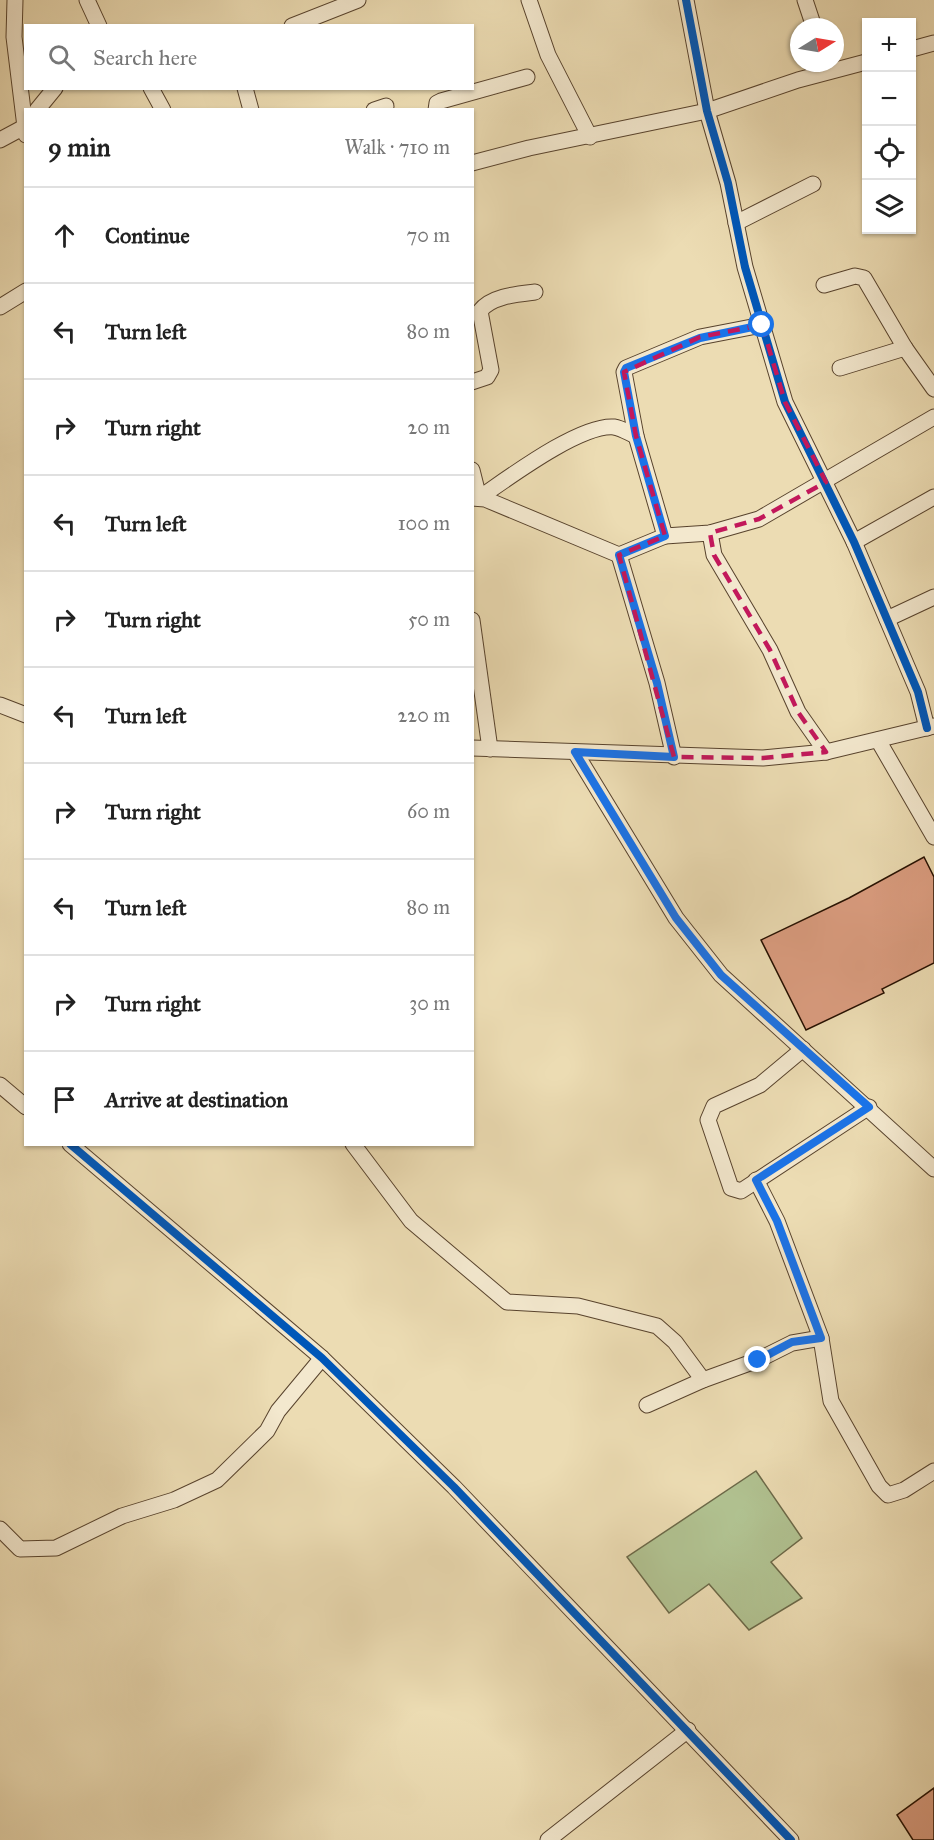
<!DOCTYPE html>
<meta charset="utf-8">
<style>
:root{--surface:#fff;--page:#f2f2f2;--text:#222;--muted:#767676;--line:#e0e0e0}
body{margin:0;font-family:"IM FELL Great Primer",serif;background:var(--page);color:var(--text)}
.controls{position:absolute;right:18px;top:18px;display:grid;overflow:hidden;border-radius:0px;box-shadow:0 2px 4px #0004}
.controls button{width:54px;height:54px;display:grid;place-items:center;padding:0;border:0;border-bottom:2px solid var(--line);background:var(--surface);color:var(--text);font:30px sans-serif}
.compass{position:absolute;left:790px;top:18px;width:54px;height:54px;border-radius:50%;background:var(--surface);box-shadow:0 2px 4px #0004;rotate:79deg}
.stop{position:absolute;width:18px;height:18px;margin:-14px;border:4px solid #1a73e8;border-radius:50%;background:#fff}
.stop.end{background:#1a73e8;border-color:#fff;box-shadow:0 2px 6px #0008}
.list{margin:0;padding:0;list-style:none}
h2{display:flex;justify-content:space-between;align-items:center;height:78px;margin:0;padding:0 24px;font-size:26px}
h2 small{font-size:20px;font-weight:400;color:var(--muted)}
.list li{display:grid;grid-template-columns:39px 1fr auto;gap:18px;align-items:center;box-sizing:border-box;height:96px;padding:0 24px;border-top:2px solid var(--line)}
.list b{display:block;font-size:22px;white-space:nowrap}
.list em{font-size:20px;font-style:normal;color:var(--muted)}
.icon{flex:none;width:33px;height:33px;fill:none;stroke:currentColor;stroke-width:2;stroke-linecap:round;stroke-linejoin:round}
.map{position:relative;flex:none;width:934px;height:1840px;overflow:hidden}
.search{position:absolute;background:var(--surface);box-shadow:0 2px 4px #0004;left:24px;top:24px;width:450px;height:66px;display:flex;align-items:center;gap:15px;box-sizing:border-box;padding:0 21px;border-radius:0px;color:var(--muted);font-size:22px}
.panel{position:absolute;background:var(--surface);box-shadow:0 2px 4px #0004;left:24px;top:108px;width:450px;height:1038px;border-radius:0px}
.map>svg:first-child{display:block}
</style>
<div class="map">
<svg width="934" height="1840" viewBox="0 0 934 1840">
<rect width="100%" height="100%" fill="#ecdcb3"/>
<filter id="stains"><feTurbulence type="fractalNoise" baseFrequency=".00333" numOctaves="4"/><feColorMatrix values="0 0 0 0 .2 0 0 0 0 .09 0 0 0 0 .02 0 0 0 .5 -.17"/></filter>
<radialGradient id="worn" r=".72"><stop offset=".6" stop-color="#630" stop-opacity="0"/><stop offset="1" stop-color="#630" stop-opacity=".3"/></radialGradient>
<!-- green -->
<path fill="#b1c291" stroke="#6c6948" stroke-width="1.5" d="M756,1471L802,1538L771,1562L802,1598L749,1630L709,1584L669,1613L627,1557Z"/>
<!-- building -->
<g fill="#da9c7f" stroke="#261000" stroke-width="1.5">
<path d="M924,857L934,877V963L882,989L884,993L806,1030L761,940L849,898Z"/>
<path d="M934,1788V1840H913L897,1815Z"/>
</g>
<g fill="none" stroke-linecap="round" stroke-linejoin="round">
<defs>
<g id="street">
<path d="M15,0L14,37L26,135"/>
<path d="M87,0L99,26"/>
<path d="M529,0L548,55L590,137"/>
<path d="M686,0L707,111L728,183L745,267L785,402L854,542L918,692L927,728"/>
<path d="M805,0L814,27"/>
<path d="M292,26L358,0"/>
<path d="M912,49L934,43"/>
<path d="M151,88L163,110"/>
<path d="M245,88L251,110"/>
<path d="M37,110L55,88"/>
<path d="M374,110L386,106"/>
<path d="M436,110L437,103L441,101L527,77"/>
<path d="M0,140L26,126"/>
<path d="M472,163L529,148L707,111L798,80L866,62"/>
<path d="M736,223L813,184"/>
<path d="M824,285L855,276L864,278L905,348L934,389"/>
<path d="M0,307L26,291"/>
<path d="M840,368L905,348"/>
<path d="M472,382L487,377L491,370L480,311C491,296 518,294 535,292"/>
<path d="M472,470L479,498C507,479 580,424 614,427C621,428 629,433 636,436"/>
<path d="M472,498L485,499L619,555L665,536L710,533L759,519L934,417"/>
<path d="M710,533L714,555L770,650L798,712L826,752"/>
<path d="M665,536L636,436L624,372L626,368L700,337L762,325"/>
<path d="M854,542L934,497"/>
<path d="M619,555L657,683L674,757"/>
<path d="M887,619L934,597"/>
<path d="M472,620L490,749"/>
<path d="M0,705L26,715"/>
<path d="M878,740L934,837"/>
<path d="M472,748L763,758L826,752L934,726"/>
<path d="M575,752L676,918L721,975L934,1169"/>
<path d="M803,1049L760,1085L714,1106L708,1120L731,1188L741,1191L869,1107"/>
<path d="M0,1085L26,1107"/>
<path d="M70,1144L322,1358L454,1487L791,1840"/>
<path d="M353,1144L411,1221L507,1302L578,1306L657,1326L675,1342L703,1380"/>
<path d="M756,1180L777,1221L821,1338L831,1401L879,1486L888,1495L904,1490L934,1471"/>
<path d="M647,1405L703,1380L758,1360L792,1343L821,1338"/>
<path d="M0,1529L20,1549L56,1548L122,1516L174,1500L217,1480L267,1431L278,1411L322,1358"/>
<path d="M548,1840L688,1730"/>
</g>
</defs>
<!-- street casing -->
<use href="#street" stroke="#58432d" stroke-width="17"/>
<!-- street -->
<use href="#street" stroke="#f3e8ce" stroke-width="15"/>
<defs>
<g id="cycleway">
<path d="M686,0L707,111L728,183L745,267L785,402L854,542L918,692L927,728"/>
<path d="M70,1144L322,1358L454,1487L791,1840"/>
</g>
</defs>
<!-- cycleway casing -->
<use href="#cycleway" stroke="#f3e8ce" stroke-width="11"/>
<!-- cycleway -->
<use href="#cycleway" stroke="#0057b8" stroke-width="8"/>
</g>
<g fill="none" stroke-linecap="round" stroke-linejoin="round">
<!-- route -->
<path stroke="#1a73e8" stroke-width="8" d="M758,1360L792,1342L821,1338L777,1221L756,1180L869,1107L721,975L676,918L575,752L674,757L657,683L619,555L665,536L636,436L624,372L626,368L700,338L762,325"/>
</g>
<!-- marked area -->
<path fill="none" stroke="#c2185b" stroke-width="4.5" stroke-dasharray="12 8" stroke-linejoin="round" d="M762,325L785,402L826,482L759,519L710,533L714,555L770,650L798,712L826,752L763,758L674,757L619,555L665,536L636,436L624,372L700,337Z"/>
<rect width="100%" height="100%" filter="url(#stains)"/>
<rect width="100%" height="100%" fill="url(#worn)"/>
</svg>
<div class="controls">
<button>+</button>
<button>−</button>
<button><svg class="icon" aria-label="locate" viewBox="0 0 24 24"><circle cx="12" cy="12" r="6"/><path d="M12 2v4M12 18v4M2 12h4M18 12h4"/></svg></button>
<button><svg class="icon" aria-label="layers" viewBox="0 0 24 24"><path d="M12 4l9 5-9 5-9-5zM3 14l9 5 9-5"/></svg></button>
</div>
<svg class="compass" viewBox="-18 -18 36 36"><path d="M0-13l5 13h-10z" fill="#e53935"/><path d="M0 13l5-13h-10z" fill="#767676"/></svg>
<div class="stop" style="left:762px;top:325px"></div>
<div class="stop end" style="left:758px;top:1360px"></div>
<div class="search"><svg class="icon" aria-label="search" viewBox="0 0 24 24"><circle cx="10" cy="10" r="6"/><path d="M15 15l6 6"/></svg>Search here</div>
<section class="panel">
<h2>9 min<small>Walk · 710 m</small></h2>
<ul class="list">
<li><svg class="icon" aria-label="ahead" viewBox="0 0 24 24"><path d="M12 20V5M6 11l6-6 6 6"/></svg><div><b>Continue</b></div><em>70 m</em></li>
<li><svg class="icon" aria-label="left" viewBox="0 0 24 24"><path d="M17 20v-9H6M10 6l-5 5 5 5"/></svg><div><b>Turn left</b></div><em>80 m</em></li>
<li><svg class="icon" aria-label="right" viewBox="0 0 24 24"><path d="M7 20v-9h11M14 6l5 5-5 5"/></svg><div><b>Turn right</b></div><em>20 m</em></li>
<li><svg class="icon" aria-label="left" viewBox="0 0 24 24"><path d="M17 20v-9H6M10 6l-5 5 5 5"/></svg><div><b>Turn left</b></div><em>100 m</em></li>
<li><svg class="icon" aria-label="right" viewBox="0 0 24 24"><path d="M7 20v-9h11M14 6l5 5-5 5"/></svg><div><b>Turn right</b></div><em>50 m</em></li>
<li><svg class="icon" aria-label="left" viewBox="0 0 24 24"><path d="M17 20v-9H6M10 6l-5 5 5 5"/></svg><div><b>Turn left</b></div><em>220 m</em></li>
<li><svg class="icon" aria-label="right" viewBox="0 0 24 24"><path d="M7 20v-9h11M14 6l5 5-5 5"/></svg><div><b>Turn right</b></div><em>60 m</em></li>
<li><svg class="icon" aria-label="left" viewBox="0 0 24 24"><path d="M17 20v-9H6M10 6l-5 5 5 5"/></svg><div><b>Turn left</b></div><em>80 m</em></li>
<li><svg class="icon" aria-label="right" viewBox="0 0 24 24"><path d="M7 20v-9h11M14 6l5 5-5 5"/></svg><div><b>Turn right</b></div><em>30 m</em></li>
<li><svg class="icon" aria-label="arrive" viewBox="0 0 24 24"><path d="M6 21V4h12l-3 4 3 4H6"/></svg><div><b>Arrive at destination</b></div></li>
</ul>
</section>
</div>
